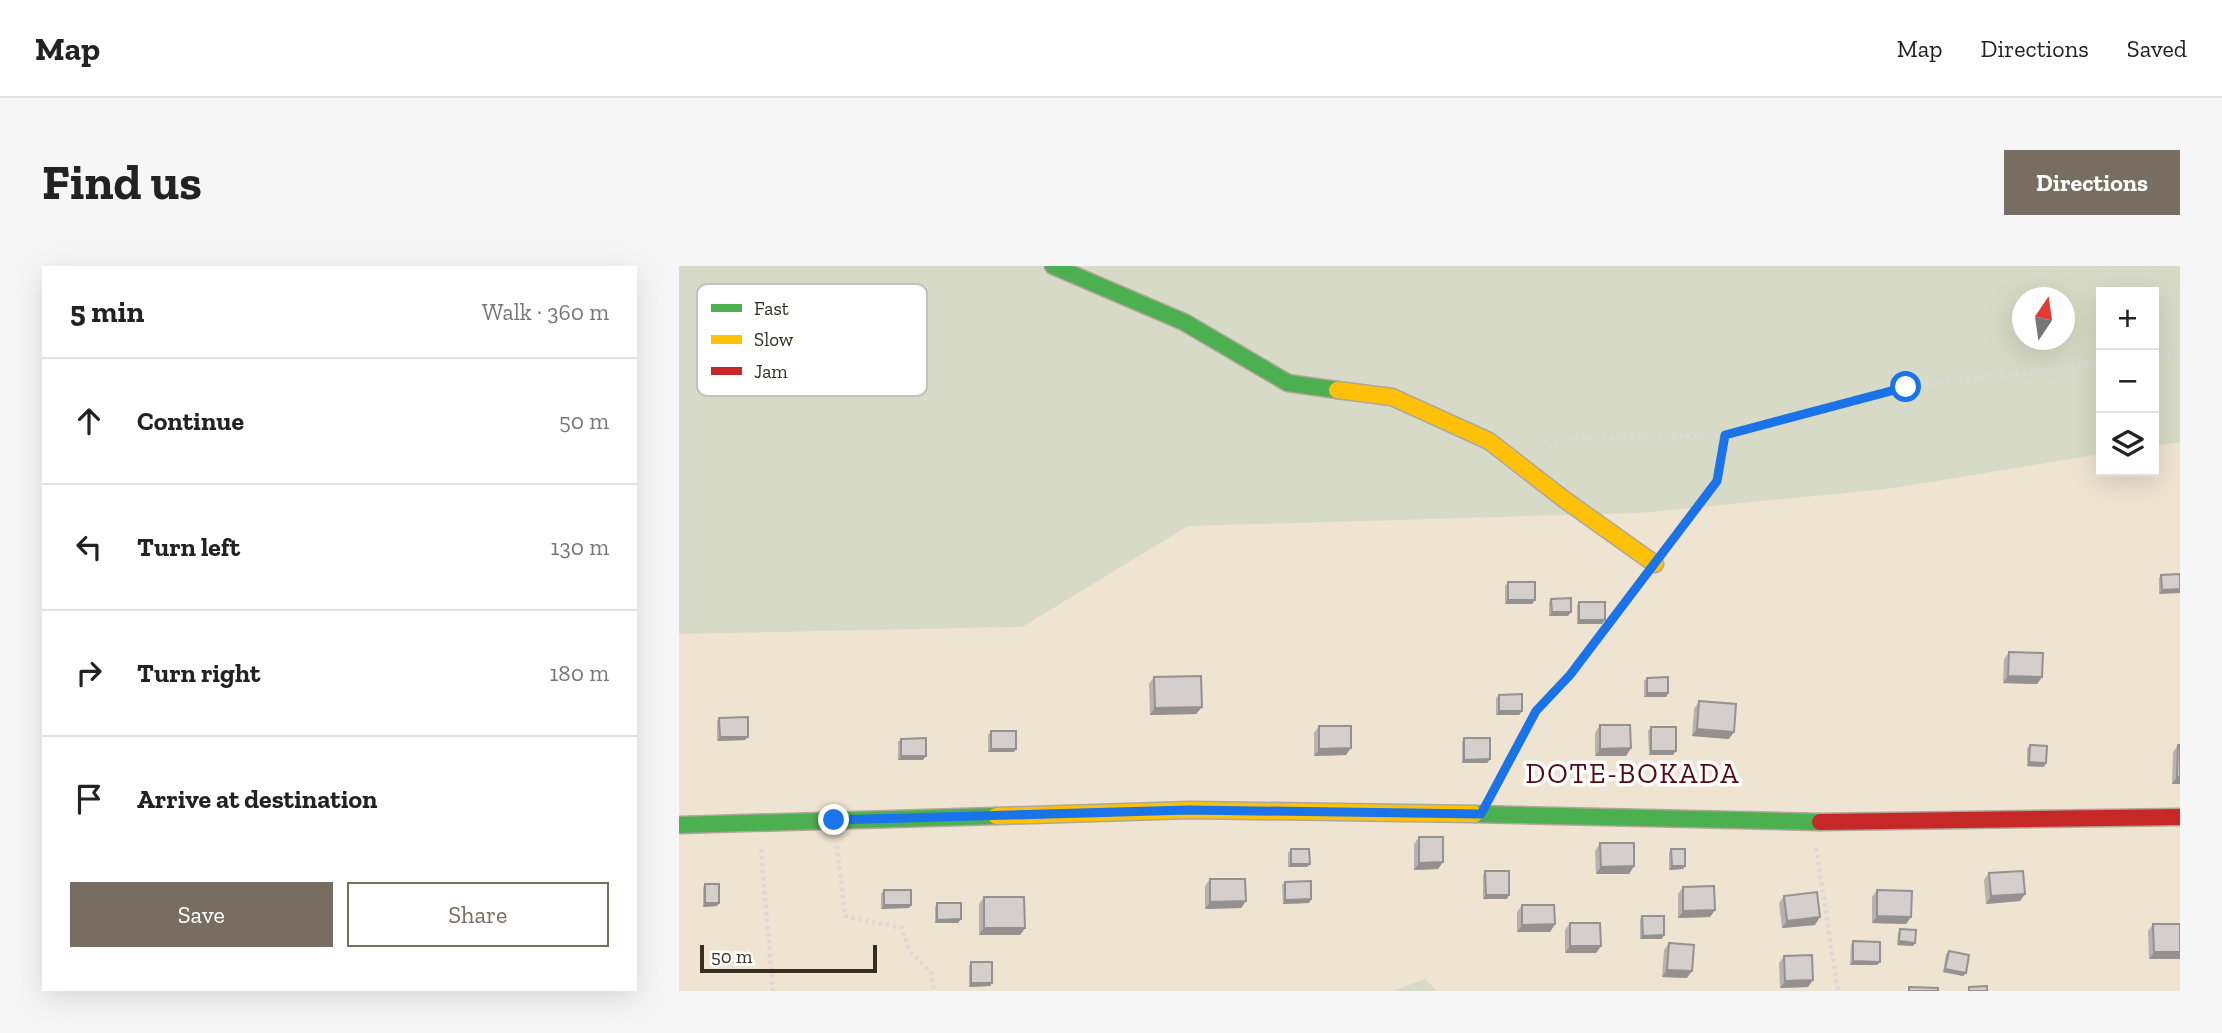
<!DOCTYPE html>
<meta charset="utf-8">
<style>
:root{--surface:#fff;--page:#f6f6f6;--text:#222;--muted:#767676;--line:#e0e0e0;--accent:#776d60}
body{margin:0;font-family:"Zilla Slab",serif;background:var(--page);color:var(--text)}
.controls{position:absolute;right:21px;top:21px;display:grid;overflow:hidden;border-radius:0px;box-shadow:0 7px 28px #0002}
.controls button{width:63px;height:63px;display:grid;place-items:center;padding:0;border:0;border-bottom:2px solid var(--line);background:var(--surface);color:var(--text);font:35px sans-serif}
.compass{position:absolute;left:1333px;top:21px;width:63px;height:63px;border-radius:50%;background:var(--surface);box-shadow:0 7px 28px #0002;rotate:13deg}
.scale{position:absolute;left:21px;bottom:18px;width:177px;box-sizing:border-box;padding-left:7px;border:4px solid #372e22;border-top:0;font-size:19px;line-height:24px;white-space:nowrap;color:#372e22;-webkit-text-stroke:5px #fff;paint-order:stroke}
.stop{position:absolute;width:21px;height:21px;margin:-16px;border:5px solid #1a73e8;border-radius:50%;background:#fff}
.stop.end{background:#1a73e8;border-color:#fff;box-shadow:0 2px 7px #0008}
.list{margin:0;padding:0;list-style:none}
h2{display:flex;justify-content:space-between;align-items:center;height:91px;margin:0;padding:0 28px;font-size:30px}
h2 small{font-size:23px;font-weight:400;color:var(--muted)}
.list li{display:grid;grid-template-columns:46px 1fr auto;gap:21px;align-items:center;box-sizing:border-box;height:126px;padding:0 28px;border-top:2px solid var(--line)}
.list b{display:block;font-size:26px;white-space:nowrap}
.list em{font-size:23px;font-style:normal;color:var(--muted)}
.actions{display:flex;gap:14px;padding:21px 28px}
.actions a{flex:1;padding:16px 0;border:2px solid var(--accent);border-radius:0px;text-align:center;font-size:24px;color:var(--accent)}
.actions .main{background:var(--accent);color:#fff}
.icon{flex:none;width:38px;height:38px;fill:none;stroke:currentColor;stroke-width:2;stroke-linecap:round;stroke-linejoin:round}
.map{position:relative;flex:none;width:1501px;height:725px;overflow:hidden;border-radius:0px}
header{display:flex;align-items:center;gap:42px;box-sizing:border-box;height:98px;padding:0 35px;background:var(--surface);border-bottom:2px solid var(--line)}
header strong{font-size:33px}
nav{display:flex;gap:38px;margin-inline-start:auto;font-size:24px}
.intro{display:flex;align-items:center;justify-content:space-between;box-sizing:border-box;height:168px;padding:0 42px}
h1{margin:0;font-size:49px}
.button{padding:18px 32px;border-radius:0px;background:var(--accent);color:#fff;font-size:24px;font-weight:700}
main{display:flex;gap:42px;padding:0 42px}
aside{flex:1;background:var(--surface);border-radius:0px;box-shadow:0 7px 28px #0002}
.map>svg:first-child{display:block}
</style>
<header>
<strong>Map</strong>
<nav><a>Map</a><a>Directions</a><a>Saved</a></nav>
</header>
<div class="intro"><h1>Find us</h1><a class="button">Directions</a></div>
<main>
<aside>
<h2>5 min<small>Walk · 360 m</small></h2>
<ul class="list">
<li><svg class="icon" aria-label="ahead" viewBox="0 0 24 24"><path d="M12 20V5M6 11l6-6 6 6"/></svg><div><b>Continue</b></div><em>50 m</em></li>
<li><svg class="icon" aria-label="left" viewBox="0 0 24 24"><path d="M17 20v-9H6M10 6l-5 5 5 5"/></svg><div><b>Turn left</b></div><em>130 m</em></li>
<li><svg class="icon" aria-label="right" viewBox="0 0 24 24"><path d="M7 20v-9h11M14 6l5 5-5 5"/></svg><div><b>Turn right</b></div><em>180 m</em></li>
<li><svg class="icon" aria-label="arrive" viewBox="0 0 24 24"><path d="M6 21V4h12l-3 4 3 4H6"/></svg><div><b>Arrive at destination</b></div></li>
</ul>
<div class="actions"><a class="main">Save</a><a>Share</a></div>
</aside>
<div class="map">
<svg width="1501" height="725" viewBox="0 0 1501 725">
<rect width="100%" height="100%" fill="#efe3d2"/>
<!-- green -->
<g fill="#d6dac6" fill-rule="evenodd">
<path d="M0,0H1501V176L1475,180V26H1422V188L1208,223L960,247L509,260L343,361L0,368ZM1344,32H1386V74H1344Z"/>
<path d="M746,713L758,725H714Z"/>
</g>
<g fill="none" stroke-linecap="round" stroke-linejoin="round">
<defs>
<g id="fast">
<path d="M374,0L505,56L609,117L658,124"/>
<path d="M796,548L1141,556"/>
<path d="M0,559L317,550"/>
</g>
<g id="slow">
<path d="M658,124L713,131L810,175L886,234L976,298"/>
<path d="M317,550L511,544L796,548"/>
</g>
<path id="jam" d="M1141,556L1501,551"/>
</defs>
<!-- fast casing -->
<use href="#fast" stroke="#b0a699" stroke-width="19"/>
<!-- slow casing -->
<use href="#slow" stroke="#b0a699" stroke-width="19"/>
<!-- jam casing -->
<use href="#jam" stroke="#b0a699" stroke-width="19"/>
<!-- path -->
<g stroke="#dddad5" stroke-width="4.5" stroke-dasharray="3.5 3.5" stroke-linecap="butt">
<path d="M1475,90L1501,87"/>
<path d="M862,181L876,180L895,172L1046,169L1227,121L1422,97"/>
<path d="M992,276L1038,215L1046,169"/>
<path d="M816,523L857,445L891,409L959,319"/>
<path d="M158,580L166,650L223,662L230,684L252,707L255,725"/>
<path d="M1137,582L1159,725"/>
<path d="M82,583L94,725"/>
</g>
<!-- fast -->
<use href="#fast" stroke="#4caf50" stroke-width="16"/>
<!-- slow -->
<use href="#slow" stroke="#ffc107" stroke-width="16"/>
<!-- jam -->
<use href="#jam" stroke="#c62828" stroke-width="16"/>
</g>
<!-- wall -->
<g fill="#b6b2b0">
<path d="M1501,308L1480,328V312L1482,309Z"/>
<path d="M829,316L856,334L853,338H826V320Z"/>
<path d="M872,333L892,346L889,350H870V336Z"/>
<path d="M900,336L923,358H898V339Z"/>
<path d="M1330,386L1363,411L1358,418L1324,417L1325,393Z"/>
<path d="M475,411L523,441L517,448L471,449L470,418Z"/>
<path d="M968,412L987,431H965V415Z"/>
<path d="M820,429L843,445L840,449H817V432Z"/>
<path d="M1020,435L1050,473L1013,470L1015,443Z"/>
<path d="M40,452L66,474L38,475V455Z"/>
<path d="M921,459L952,482L947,490H916V467Z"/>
<path d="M640,460L667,489L635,490V467Z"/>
<path d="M972,461L994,489H970L969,465Z"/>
<path d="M312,465L335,486H309V469Z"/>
<path d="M785,472L811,493L808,497H783V476Z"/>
<path d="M222,473L244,494H219V476Z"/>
<path d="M1351,479L1365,501L1348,500V483Z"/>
<path d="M1499,479H1501V518H1493L1494,486Z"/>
<path d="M740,571L759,603L735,604V578Z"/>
<path d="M921,577L955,600L950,608H917L916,585Z"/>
<path d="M612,583L628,601H609V587Z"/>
<path d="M992,583L1006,600L1004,603L990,604V587Z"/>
<path d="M806,605L828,633H804V609Z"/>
<path d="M1310,607L1346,628L1341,635L1307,638L1305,614Z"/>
<path d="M531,613L567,635L562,642L526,643V620Z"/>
<path d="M606,616L630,637L604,638L603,619Z"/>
<path d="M26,618L38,640L24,641V622Z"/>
<path d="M1004,621L1031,651L999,652V628Z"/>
<path d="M205,624L232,639L230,642L202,643V628Z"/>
<path d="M1198,624L1232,651L1227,658L1193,657V631Z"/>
<path d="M1105,630L1136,659L1103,662L1100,637Z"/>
<path d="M305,631L346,662L341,669H300V638Z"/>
<path d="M258,637L282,653L279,657H256V641Z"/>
<path d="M843,639L876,658L871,666H838V646Z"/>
<path d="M963,650L983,673H961V654Z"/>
<path d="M891,657L922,680L917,687H886V664Z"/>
<path d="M1474,658H1501L1470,693L1469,665Z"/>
<path d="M1221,663L1236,677L1234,680L1218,679L1219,667Z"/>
<path d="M1174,675L1201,696L1198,699H1171L1172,679Z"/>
<path d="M990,677L1008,712L983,711L985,684Z"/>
<path d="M1270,685L1287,707L1284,710L1264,706L1267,688Z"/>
<path d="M1105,690L1134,714L1129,721L1101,722L1100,697Z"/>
<path d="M292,696L313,717L311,720L290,721V700Z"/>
</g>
<!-- shaded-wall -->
<g fill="#949190">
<path d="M1501,323V327L1480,328L1483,324Z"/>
<path d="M829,334H856L853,338H826Z"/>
<path d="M873,346H892L889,350H870Z"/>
<path d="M900,354H926L923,358H898Z"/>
<path d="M1329,410L1363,411L1358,418L1324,417Z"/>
<path d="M968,427H989L987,431H965Z"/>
<path d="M523,441L517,448L471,449L476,442Z"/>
<path d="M820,445H843L840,449H817Z"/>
<path d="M1018,463L1055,466L1050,473L1013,470Z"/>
<path d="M41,471H69L66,474L38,475Z"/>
<path d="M672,482L667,489L635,490L640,483Z"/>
<path d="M952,482L947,490H916L921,483Z"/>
<path d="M312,483H337L335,486H309Z"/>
<path d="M972,485H997L994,489H970Z"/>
<path d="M222,490H247L244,494H219Z"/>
<path d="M811,493L808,497H783L785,494Z"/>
<path d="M1350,496L1367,497L1365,501L1348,500Z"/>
<path d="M1498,511H1501V518H1493Z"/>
<path d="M764,596L759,603L735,604L740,597Z"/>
<path d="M612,598H631L628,601H609Z"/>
<path d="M955,600L950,608H917L922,601Z"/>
<path d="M993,600H1006L1004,603L990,604Z"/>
<path d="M1346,628L1341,635L1307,638L1312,630Z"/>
<path d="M807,629H830L828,633H804Z"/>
<path d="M632,633L630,637L604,638L606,634Z"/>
<path d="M567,635L562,642L526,643L531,636Z"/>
<path d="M26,637H40L38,640L24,641Z"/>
<path d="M205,639H232L230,642L202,643Z"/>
<path d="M1036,644L1031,651L999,652L1004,645Z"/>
<path d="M1198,650L1232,651L1227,658L1193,657Z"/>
<path d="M1141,651L1136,659L1103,662L1108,655Z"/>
<path d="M282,653L279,657H256L258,654Z"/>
<path d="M876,658L871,666H838L843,659Z"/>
<path d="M305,662H346L341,669H300Z"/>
<path d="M985,669L983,673H961L964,670Z"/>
<path d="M1220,675L1236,677L1234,680L1218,679Z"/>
<path d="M891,680H922L917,687H886Z"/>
<path d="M1475,686H1501V693H1470Z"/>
<path d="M1174,695L1201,696L1198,699H1171Z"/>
<path d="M1266,703L1287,707L1284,710L1264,706Z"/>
<path d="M988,704L1013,705L1008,712L983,711Z"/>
<path d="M1134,714L1129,721L1101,722L1106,715Z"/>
<path d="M292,717H313L311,720L290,721Z"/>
</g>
<!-- building -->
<g fill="#d4cfcd" stroke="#949190" stroke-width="2">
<path d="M1501,308V323L1483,324L1482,309Z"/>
<rect x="829" y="316" width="27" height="18"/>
<path d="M892,332V346H873L872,333Z"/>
<rect x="900" y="336" width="26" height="18"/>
<path d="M1330,386L1364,387L1363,411L1329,410Z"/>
<path d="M522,410L523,441L476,442L475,411Z"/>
<path d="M989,411V427H968V412Z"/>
<path d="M843,428V445H820V429Z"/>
<path d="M1020,435L1057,438L1055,466L1018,463Z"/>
<path d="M69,451V471H41L40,452Z"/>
<path d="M921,459H951L952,482L921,483Z"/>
<path d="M640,460H672V482L640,483Z"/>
<rect x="972" y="461" width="25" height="24"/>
<rect x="312" y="465" width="25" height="18"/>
<path d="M247,472V490H222V473Z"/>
<path d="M785,472H811V493L785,494Z"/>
<path d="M1351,479L1368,480L1367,497L1350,496Z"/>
<path d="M1499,479H1501V511H1498Z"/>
<path d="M740,571H764V596L740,597Z"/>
<path d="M921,577H955V600L922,601Z"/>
<path d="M612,583H630L631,598H612Z"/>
<path d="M992,583H1006V600H993Z"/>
<path d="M806,605H830V629H807Z"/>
<path d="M1344,605L1346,628L1312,630L1310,607Z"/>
<path d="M531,613H566L567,635L531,636Z"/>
<path d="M632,615V633L606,634V616Z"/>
<rect x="26" y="618" width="14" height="19"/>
<path d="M1035,620L1036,644L1004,645V621Z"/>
<rect x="205" y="624" width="27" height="15"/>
<path d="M1198,624L1233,625L1232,651L1198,650Z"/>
<path d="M1138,626L1141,651L1108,655L1105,630Z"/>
<path d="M305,631H345L346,662H305Z"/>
<path d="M258,637H282V653L258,654Z"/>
<path d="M843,639H875L876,658L843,659Z"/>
<path d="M963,650H985V669L964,670Z"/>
<path d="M891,657H921L922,680H891Z"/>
<path d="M1474,658H1501V686H1475Z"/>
<path d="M1221,663L1237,664L1236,677L1220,675Z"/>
<path d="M1174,675L1201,676V696L1174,695Z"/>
<path d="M990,677L1015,679L1013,705L988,704Z"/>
<path d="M1270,685L1290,689L1287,707L1266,703Z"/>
<path d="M1133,689L1134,714L1106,715L1105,690Z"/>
<rect x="292" y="696" width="21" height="21"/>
<path d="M1308,720V725H1290V721Z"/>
<path d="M1230,721L1259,722V725H1230Z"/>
</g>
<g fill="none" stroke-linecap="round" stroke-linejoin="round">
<!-- route -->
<path stroke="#1a73e8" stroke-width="9" d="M155,554L510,544L802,548L857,445L891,409L1038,215L1046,169L1227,121"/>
</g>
<g text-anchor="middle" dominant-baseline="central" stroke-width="7" stroke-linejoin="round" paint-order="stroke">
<!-- quarter labels -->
<g font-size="28" letter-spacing="2" fill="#500a10" stroke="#fff">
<text x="954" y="507">DOTE-BOKADA</text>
</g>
</g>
<!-- legend -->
<rect x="18" y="18" width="230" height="112" rx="10" fill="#fff" stroke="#c3c0bd" stroke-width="2"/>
<rect x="32" y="38" width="31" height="8" fill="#4caf50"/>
<rect x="32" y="69" width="31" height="9" fill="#ffc107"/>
<rect x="32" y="101" width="31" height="8" fill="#c62828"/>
<g font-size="19" fill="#372e22">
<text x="75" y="49">Fast</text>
<text x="75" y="80">Slow</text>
<text x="75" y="112">Jam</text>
</g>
</svg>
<div class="controls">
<button>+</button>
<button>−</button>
<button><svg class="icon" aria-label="layers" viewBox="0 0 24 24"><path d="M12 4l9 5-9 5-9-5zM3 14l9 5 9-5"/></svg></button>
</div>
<svg class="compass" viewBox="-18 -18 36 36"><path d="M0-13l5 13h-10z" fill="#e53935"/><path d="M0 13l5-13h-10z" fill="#767676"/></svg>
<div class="scale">50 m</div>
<div class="stop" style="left:1227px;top:121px"></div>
<div class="stop end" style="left:155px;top:554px"></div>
</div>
</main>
